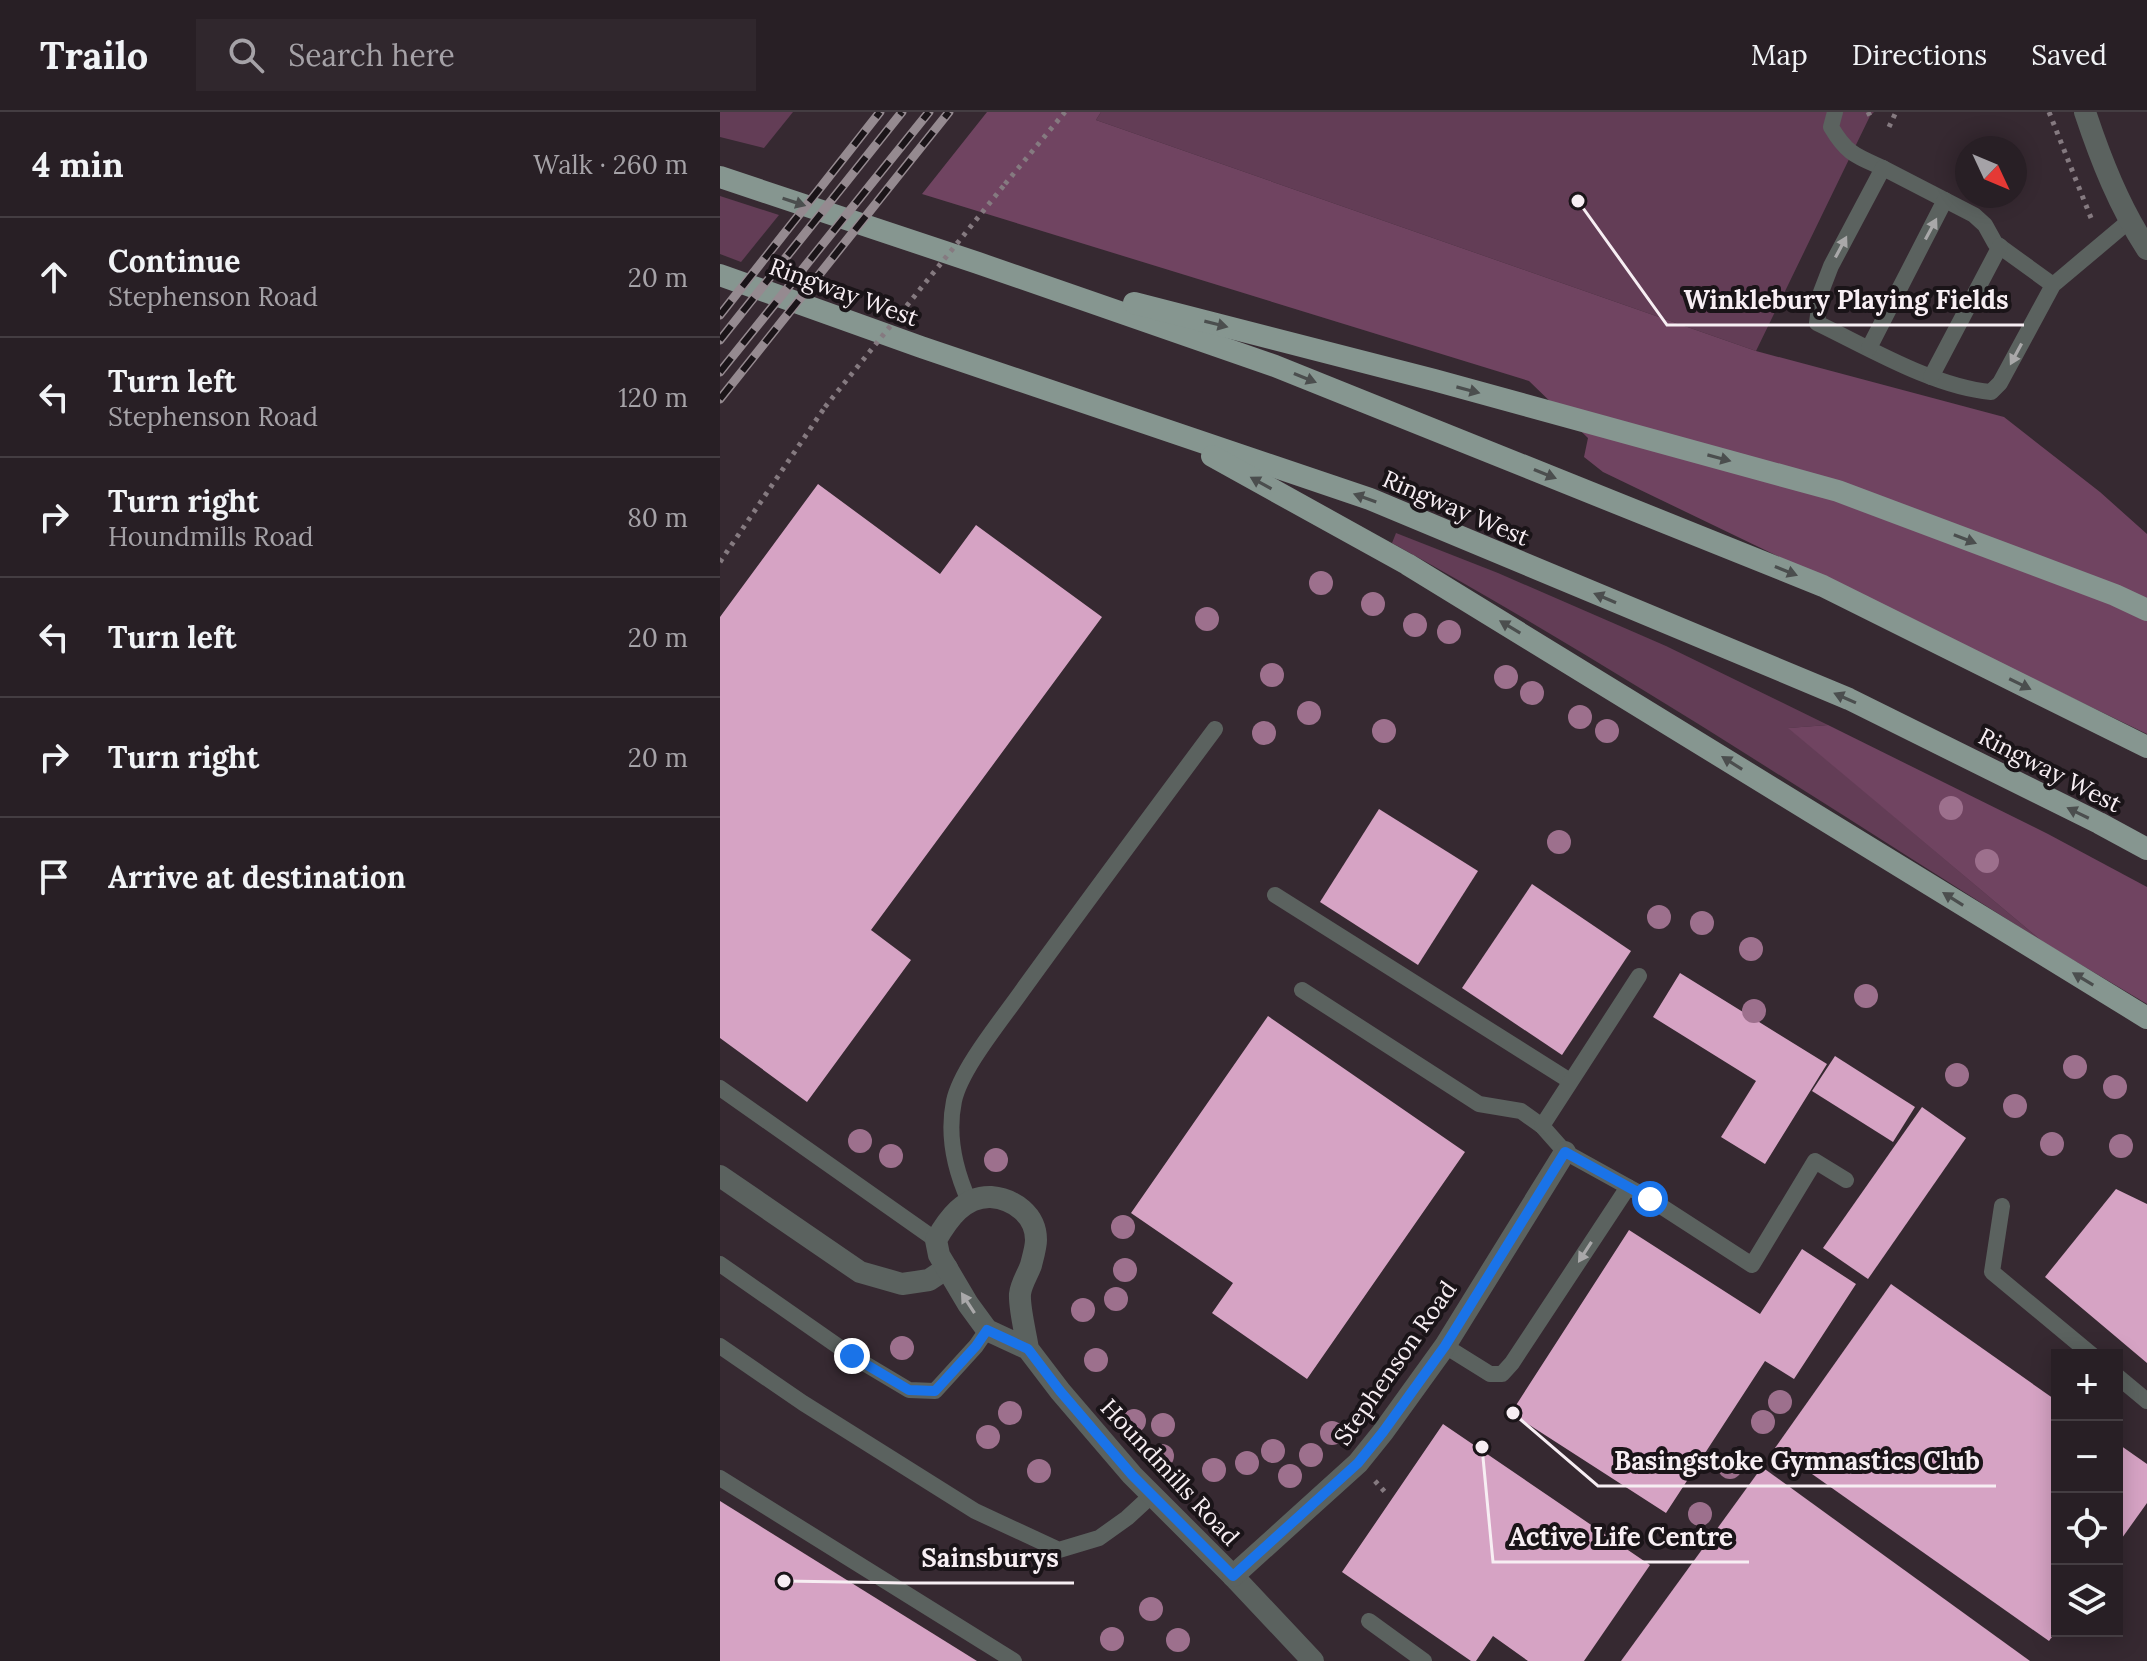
<!DOCTYPE html>
<meta charset="utf-8">
<style>
:root{--surface:#281f25;--page:#30272d;--text:#f1f3f6;--muted:#a5a2a7;--line:#443d42}
body{margin:0;font-family:Lora,serif;background:var(--page);color:var(--text)}
.controls{position:absolute;right:24px;bottom:24px;display:grid;overflow:hidden;border-radius:0px;box-shadow:0 4px 20px #0003}
.controls button{width:72px;height:72px;display:grid;place-items:center;padding:0;border:0;border-bottom:2px solid var(--line);background:var(--surface);color:var(--text);font:40px sans-serif}
.compass{position:absolute;left:1235px;top:24px;width:72px;height:72px;border-radius:50%;background:var(--surface);box-shadow:0 4px 20px #0003;rotate:134deg}
.stop{position:absolute;width:24px;height:24px;margin:-18px;border:6px solid #1a73e8;border-radius:50%;background:#fff}
.stop.end{background:#1a73e8;border-color:#fff;box-shadow:0 2px 8px #0008}
.list{margin:0;padding:0;list-style:none}
h2{display:flex;justify-content:space-between;align-items:center;height:104px;margin:0;padding:0 32px;font-size:34px}
h2 small{font-size:26px;font-weight:400;color:var(--muted)}
.list li{display:grid;grid-template-columns:52px 1fr auto;gap:24px;align-items:center;box-sizing:border-box;height:120px;padding:0 32px;border-top:2px solid var(--line)}
.list b{display:block;font-size:30px;white-space:nowrap}
.list p{margin:0;font-size:26px;white-space:nowrap;color:var(--muted)}
.list em{font-size:26px;font-style:normal;color:var(--muted)}
.icon{flex:none;width:44px;height:44px;fill:none;stroke:currentColor;stroke-width:2;stroke-linecap:round;stroke-linejoin:round}
.map{position:relative;flex:none;width:1427px;height:1549px;overflow:hidden}
header{display:flex;align-items:center;gap:48px;box-sizing:border-box;height:112px;padding:0 40px;background:var(--surface);border-bottom:2px solid var(--line)}
header strong{font-size:38px}
nav{display:flex;gap:44px;margin-inline-start:auto;font-size:28px}
.search{width:560px;height:72px;background:var(--page);display:flex;align-items:center;gap:20px;box-sizing:border-box;padding:0 28px;border-radius:0px;color:var(--muted);font-size:30px}
main{display:flex}
aside{flex:1;background:var(--surface)}
.map>svg:first-child{display:block}
</style>
<header>
<strong>Trailo</strong>
<div class="search"><svg class="icon" aria-label="search" viewBox="0 0 24 24"><circle cx="10" cy="10" r="6"/><path d="M15 15l6 6"/></svg>Search here</div>
<nav><a>Map</a><a>Directions</a><a>Saved</a></nav>
</header>
<main>
<aside>
<h2>4 min<small>Walk · 260 m</small></h2>
<ul class="list">
<li><svg class="icon" aria-label="ahead" viewBox="0 0 24 24"><path d="M12 20V5M6 11l6-6 6 6"/></svg><div><b>Continue</b><p>Stephenson Road</p></div><em>20 m</em></li>
<li><svg class="icon" aria-label="left" viewBox="0 0 24 24"><path d="M17 20v-9H6M10 6l-5 5 5 5"/></svg><div><b>Turn left</b><p>Stephenson Road</p></div><em>120 m</em></li>
<li><svg class="icon" aria-label="right" viewBox="0 0 24 24"><path d="M7 20v-9h11M14 6l5 5-5 5"/></svg><div><b>Turn right</b><p>Houndmills Road</p></div><em>80 m</em></li>
<li><svg class="icon" aria-label="left" viewBox="0 0 24 24"><path d="M17 20v-9H6M10 6l-5 5 5 5"/></svg><div><b>Turn left</b></div><em>20 m</em></li>
<li><svg class="icon" aria-label="right" viewBox="0 0 24 24"><path d="M7 20v-9h11M14 6l5 5-5 5"/></svg><div><b>Turn right</b></div><em>20 m</em></li>
<li><svg class="icon" aria-label="arrive" viewBox="0 0 24 24"><path d="M6 21V4h12l-3 4 3 4H6"/></svg><div><b>Arrive at destination</b></div></li>
</ul>
</aside>
<div class="map">
<svg width="1427" height="1549" viewBox="0 0 1427 1549">
<rect width="100%" height="100%" fill="#362931"/>
<!-- green -->
<g fill="#633d56">
<path d="M0,0H73L44,36L0,25Z"/>
<path d="M381,0H1154L1150,4L1036,239L376,8Z"/>
<path d="M0,84L59,103L21,150L0,142Z"/>
<path d="M676,421L778,461L946,534L1108,613L1069,616L1323,830C1108,695 895,554 672,431Z"/>
</g>
<!-- forest -->
<g fill="#704461">
<path d="M267,0H381L376,8L1036,239L1284,305L1380,380L1427,422V622L883,360L864,345L868,326L809,269L202,82Z"/>
<path d="M1108,613L1328,722L1427,775V892L1323,830L1068,616Z"/>
</g>
<!-- building -->
<g fill="#d6a3c4">
<path d="M98,372L220,462L256,413L382,505L151,818L191,848L87,990L0,926V505Z"/>
<path d="M659,697L758,759L698,853L600,790Z"/>
<path d="M812,772L911,839L842,943L742,876Z"/>
<path d="M960,861L1107,952L1045,1052L1001,1025L1036,969L933,905Z"/>
<path d="M548,904L745,1040L587,1267L492,1201L513,1171L411,1101Z"/>
<path d="M1115,944L1195,995L1173,1030L1092,979Z"/>
<path d="M1202,995L1246,1026L1148,1167L1103,1136Z"/>
<path d="M1396,1077L1427,1092V1251L1325,1165Z"/>
<path d="M909,1118L1040,1202L1082,1137L1136,1172L1074,1267L1045,1249L946,1401L791,1301Z"/>
<path d="M1171,1172L1337,1289V1518L1329,1529L1055,1336Z"/>
<path d="M723,1312L930,1453L864,1549H808L773,1524L756,1549H751L622,1460Z"/>
<path d="M1397,1331L1427,1352V1391L1397,1433Z"/>
<path d="M1042,1355L1310,1549H901Z"/>
<path d="M0,1389L257,1549H0Z"/>
</g>
<g fill="none" stroke-linecap="round" stroke-linejoin="round">
<!-- path -->
<g stroke="#857a80" stroke-width="5" stroke-dasharray="4 6" stroke-linecap="butt">
<path d="M1148,0L1150,4"/>
<path d="M1329,0L1373,111"/>
<path d="M1169,15L1176,0"/>
<path d="M285,72L345,0"/>
<path d="M0,450L105,295"/>
<path d="M655,1369L665,1380"/>
</g>
<!-- service -->
<g stroke="#5b625f" stroke-width="16">
<path d="M1115,0L1111,15C1127,42 1136,44 1163,56"/>
<path d="M1333,173L1275,131L1265,113L1254,103L1163,56L1111,154L1101,180L1097,211C1149,236 1214,275 1271,280L1280,271L1333,173L1409,109"/>
<path d="M1149,236L1225,88"/>
<path d="M1211,265L1280,134"/>
<path d="M555,783L850,969"/>
<path d="M582,878L759,992L801,999L822,1014L845,1040L930,1087L1032,1153L1095,1049L1126,1068"/>
<path d="M0,976L216,1128"/>
<path d="M822,1014L919,864"/>
<path d="M249,1089C235,1058 227,1023 234,989C241,956 284,905 304,876C367,789 431,703 495,617"/>
<path d="M1282,1094L1272,1160L1372,1243"/>
<path d="M0,1152L132,1244L189,1278L215,1279L256,1234L267,1218"/>
<path d="M0,1234L83,1291L255,1399L339,1438L379,1426L407,1406L432,1383"/>
<path d="M725,1234L770,1262H782L792,1251L908,1075"/>
<path d="M1397,1264L1427,1289"/>
<path d="M0,1366L294,1549"/>
<path d="M649,1509L704,1549"/>
</g>
<!-- minor -->
<g stroke="#5b625f" stroke-width="22">
<path d="M0,1064L140,1160L182,1172L209,1168L227,1156"/>
<path d="M308,1237C306,1223 299,1196 300,1182C301,1172 308,1162 311,1153C313,1145 316,1135 316,1128C316,1103 294,1087 271,1085C244,1084 228,1107 216,1128L219,1143L248,1192L267,1218L308,1237L340,1279L412,1363L513,1464L593,1549"/>
<path d="M513,1464L638,1351L663,1320L725,1234L845,1040"/>
</g>
<!-- tertiary -->
<path stroke="#5b625f" stroke-width="22" d="M1365,0C1381,48 1399,94 1427,137"/>
<!-- primary -->
<g stroke="#869690" stroke-width="22">
<path d="M0,65L258,151L555,254L1103,474L1427,635"/>
<path d="M0,163L201,235L650,387L1129,587L1379,711L1427,737"/>
<path d="M414,191L714,268L1118,379L1395,483L1427,498"/>
<path d="M492,344L687,452L1427,906"/>
</g>
<defs>
<g id="rail">
<path d="M0,203L160,0"/>
<path d="M0,228L182,0"/>
<path d="M0,260L209,0"/>
<path d="M0,287L229,0"/>
</g>
</defs>
<!-- rail casing -->
<use href="#rail" stroke="#958a90" stroke-width="9"/>
<!-- rail -->
<use href="#rail" stroke="#1a1418" stroke-width="6" stroke-dasharray="18" stroke-linecap="butt"/>
<!-- path-bridge -->
<path stroke="#857a80" stroke-width="5" stroke-dasharray="4 6" stroke-linecap="butt" d="M105,295L285,72"/>
</g>
<!-- trees -->
<g fill="#9d708d">
<circle cx="601" cy="471" r="12"/>
<circle cx="653" cy="492" r="12"/>
<circle cx="487" cy="507" r="12"/>
<circle cx="695" cy="513" r="12"/>
<circle cx="729" cy="520" r="12"/>
<circle cx="552" cy="563" r="12"/>
<circle cx="786" cy="565" r="12"/>
<circle cx="812" cy="581" r="12"/>
<circle cx="589" cy="601" r="12"/>
<circle cx="860" cy="605" r="12"/>
<circle cx="664" cy="619" r="12"/>
<circle cx="887" cy="619" r="12"/>
<circle cx="544" cy="621" r="12"/>
<circle cx="1231" cy="696" r="12"/>
<circle cx="839" cy="730" r="12"/>
<circle cx="1267" cy="749" r="12"/>
<circle cx="939" cy="805" r="12"/>
<circle cx="982" cy="811" r="12"/>
<circle cx="1031" cy="837" r="12"/>
<circle cx="1146" cy="884" r="12"/>
<circle cx="1034" cy="899" r="12"/>
<circle cx="1355" cy="955" r="12"/>
<circle cx="1237" cy="963" r="12"/>
<circle cx="1395" cy="975" r="12"/>
<circle cx="1295" cy="994" r="12"/>
<circle cx="140" cy="1029" r="12"/>
<circle cx="1332" cy="1032" r="12"/>
<circle cx="1401" cy="1034" r="12"/>
<circle cx="171" cy="1044" r="12"/>
<circle cx="276" cy="1048" r="12"/>
<circle cx="403" cy="1115" r="12"/>
<circle cx="405" cy="1158" r="12"/>
<circle cx="396" cy="1187" r="12"/>
<circle cx="363" cy="1198" r="12"/>
<circle cx="182" cy="1236" r="12"/>
<circle cx="376" cy="1248" r="12"/>
<circle cx="1060" cy="1290" r="12"/>
<circle cx="290" cy="1301" r="12"/>
<circle cx="414" cy="1309" r="12"/>
<circle cx="1043" cy="1310" r="12"/>
<circle cx="443" cy="1313" r="12"/>
<circle cx="612" cy="1321" r="12"/>
<circle cx="268" cy="1325" r="12"/>
<circle cx="553" cy="1339" r="12"/>
<circle cx="591" cy="1343" r="12"/>
<circle cx="442" cy="1344" r="12"/>
<circle cx="527" cy="1351" r="12"/>
<circle cx="1010" cy="1355" r="12"/>
<circle cx="494" cy="1358" r="12"/>
<circle cx="319" cy="1359" r="12"/>
<circle cx="570" cy="1364" r="12"/>
<circle cx="980" cy="1402" r="12"/>
<circle cx="431" cy="1497" r="12"/>
<circle cx="392" cy="1527" r="12"/>
<circle cx="458" cy="1528" r="12"/>
</g>
<!-- one-way arrows -->
<defs><path id="oneway-solid" d="M-6-.8H1V-3.2L6.5 0L1 3.2V.8H-6Z" transform="scale(2)"/></defs>
<g fill="#4b4e4e">
<use href="#oneway-solid" transform="translate(74 90) rotate(18)"/>
<use href="#oneway-solid" transform="translate(496 212) rotate(14)"/>
<use href="#oneway-solid" transform="translate(585 266) rotate(22)"/>
<use href="#oneway-solid" transform="translate(748 278) rotate(15)"/>
<use href="#oneway-solid" transform="translate(999 346) rotate(15)"/>
<use href="#oneway-solid" transform="translate(825 362) rotate(22)"/>
<use href="#oneway-solid" transform="translate(541 371) rotate(-151)"/>
<use href="#oneway-solid" transform="translate(645 386) rotate(-160)"/>
<use href="#oneway-solid" transform="translate(1245 427) rotate(21)"/>
<use href="#oneway-solid" transform="translate(1066 459) rotate(22)"/>
<use href="#oneway-solid" transform="translate(885 486) rotate(-157)"/>
<use href="#oneway-solid" transform="translate(790 515) rotate(-149)"/>
<use href="#oneway-solid" transform="translate(1300 572) rotate(26)"/>
<use href="#oneway-solid" transform="translate(1125 586) rotate(-156)"/>
<use href="#oneway-solid" transform="translate(1012 651) rotate(-148)"/>
<use href="#oneway-solid" transform="translate(1358 701) rotate(-154)"/>
<use href="#oneway-solid" transform="translate(1233 787) rotate(-148)"/>
<use href="#oneway-solid" transform="translate(1363 867) rotate(-149)"/>
</g>
<g fill="#a9a8a9">
<use href="#oneway-solid" transform="translate(1211 117) rotate(-62)"/>
<use href="#oneway-solid" transform="translate(1121 135) rotate(-62)"/>
<use href="#oneway-solid" transform="translate(1296 242) rotate(118)"/>
<use href="#oneway-solid" transform="translate(865 1140) rotate(123)"/>
<use href="#oneway-solid" transform="translate(248 1191) rotate(-123)"/>
</g>
<g fill="none" stroke-linecap="round" stroke-linejoin="round">
<!-- route -->
<path stroke="#1a73e8" stroke-width="10" d="M132,1244L189,1278L215,1279L256,1234L267,1218L308,1237L340,1279L412,1363L513,1464L638,1351L663,1320L725,1234L845,1040L930,1087"/>
</g>
<g text-anchor="middle" dominant-baseline="central" stroke-width="8" stroke-linejoin="round" paint-order="stroke">
<!-- street labels -->
<g font-size="24" fill="#f7eef3" stroke="#1a1418">
<text transform="translate(124 180) rotate(20)">Ringway West</text>
<text transform="translate(736 396) rotate(23)">Ringway West</text>
<text transform="translate(1330 658) rotate(27)">Ringway West</text>
<text transform="translate(675 1251) rotate(-55)">Stephenson Road</text>
<text transform="translate(450 1360) rotate(47)">Houndmills Road</text>
</g>
</g>
<!-- callouts -->
<path fill="none" stroke="#f7eef3" stroke-width="3" d="M858 89L947 213H1304M793 1301L878 1374H1276M762 1335L773 1450H1029M64 1469L185 1471H354"/>
<g fill="#f7eef3" stroke="#1a1418" stroke-width="3">
<circle cx="858" cy="89" r="8"/>
<circle cx="793" cy="1301" r="8"/>
<circle cx="762" cy="1335" r="8"/>
<circle cx="64" cy="1469" r="8"/>
</g>
<g font-size="26" text-anchor="middle" font-weight="bold" fill="#f7eef3" stroke="#1a1418" stroke-width="8" stroke-linejoin="round" paint-order="stroke">
<text x="1126" y="197">Winklebury Playing Fields</text>
<text x="1077" y="1358">Basingstoke Gymnastics Club</text>
<text x="901" y="1434">Active Life Centre</text>
<text x="270" y="1455">Sainsburys</text>
</g>
</svg>
<div class="controls">
<button>+</button>
<button>−</button>
<button><svg class="icon" aria-label="locate" viewBox="0 0 24 24"><circle cx="12" cy="12" r="6"/><path d="M12 2v4M12 18v4M2 12h4M18 12h4"/></svg></button>
<button><svg class="icon" aria-label="layers" viewBox="0 0 24 24"><path d="M12 4l9 5-9 5-9-5zM3 14l9 5 9-5"/></svg></button>
</div>
<svg class="compass" viewBox="-18 -18 36 36"><path d="M0-13l5 13h-10z" fill="#e53935"/><path d="M0 13l5-13h-10z" fill="#a5a2a7"/></svg>
<div class="stop" style="left:930px;top:1087px"></div>
<div class="stop end" style="left:132px;top:1244px"></div>
</div>
</main>
